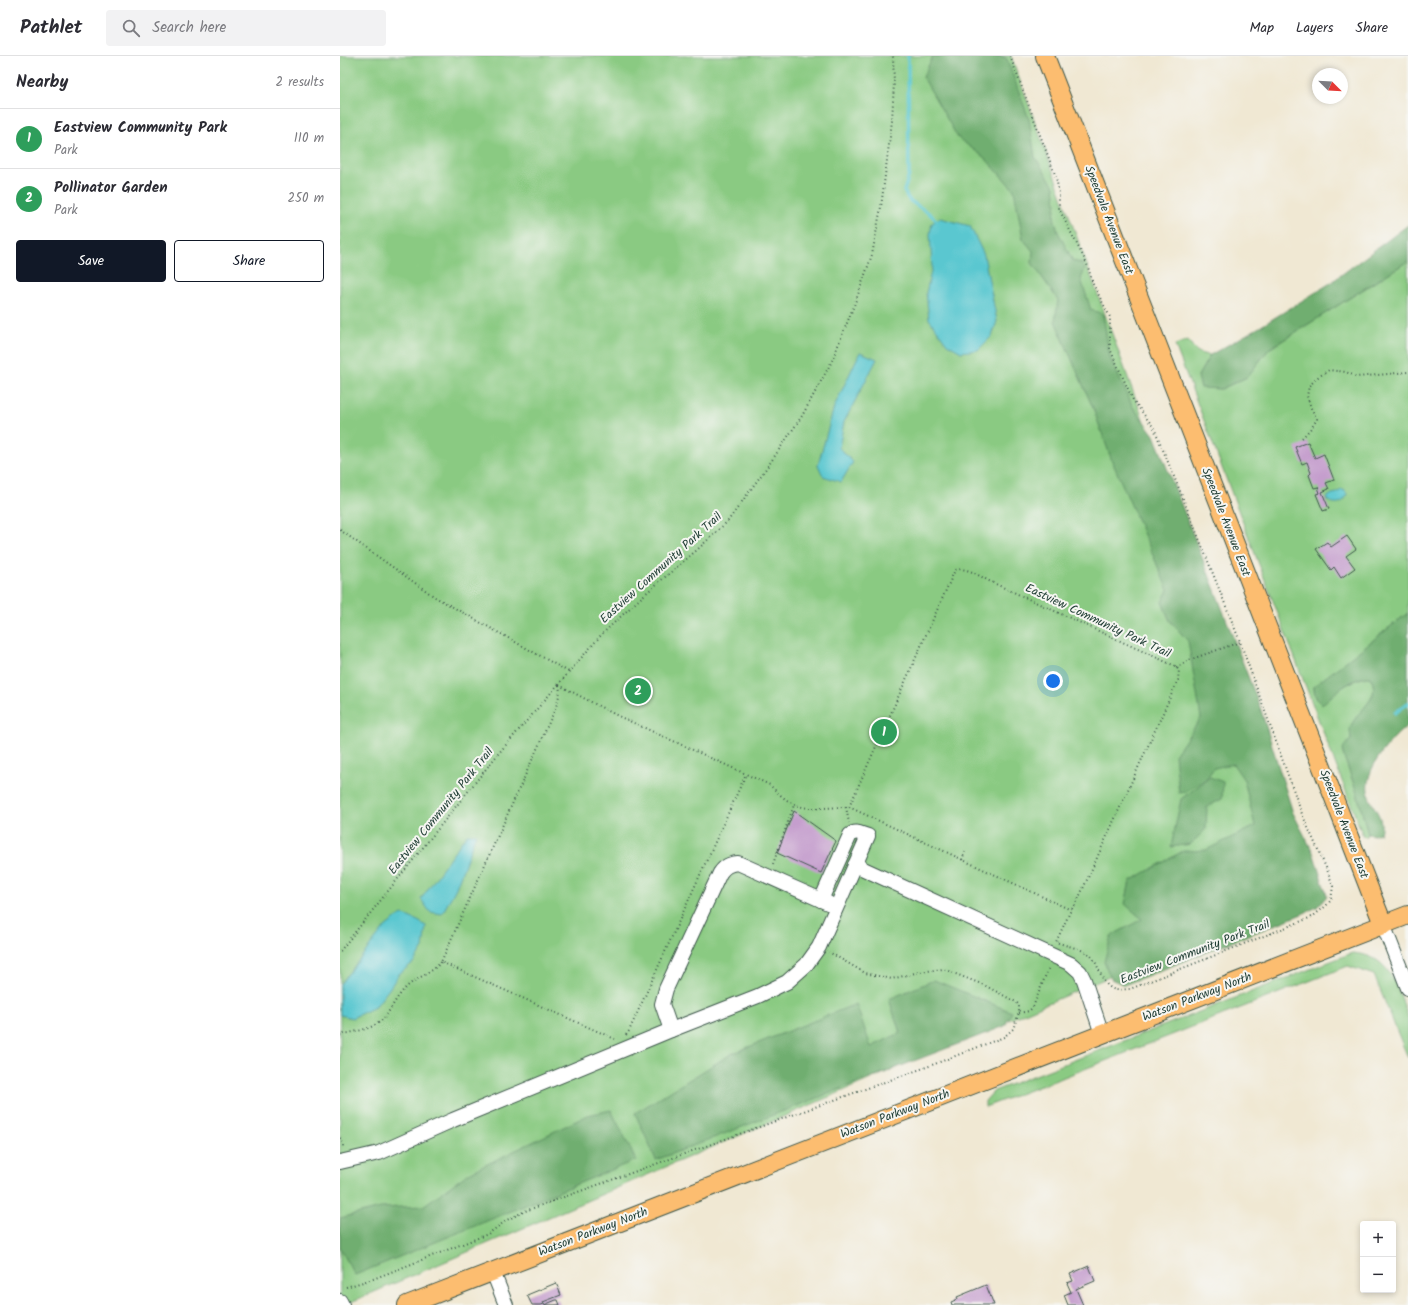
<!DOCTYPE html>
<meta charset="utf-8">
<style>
:root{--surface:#fff;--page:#f2f2f3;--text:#2b2b33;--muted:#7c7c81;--line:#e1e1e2;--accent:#111827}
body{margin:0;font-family:Kalam,sans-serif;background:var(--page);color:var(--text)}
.controls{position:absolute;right:12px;bottom:12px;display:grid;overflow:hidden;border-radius:4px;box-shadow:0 2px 6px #0003}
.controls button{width:36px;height:36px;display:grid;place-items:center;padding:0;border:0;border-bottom:1px solid var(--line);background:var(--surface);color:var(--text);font:20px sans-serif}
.compass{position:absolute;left:972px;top:12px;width:36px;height:36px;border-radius:50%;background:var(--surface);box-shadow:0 2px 6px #0003;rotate:114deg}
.you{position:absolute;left:713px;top:625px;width:14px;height:14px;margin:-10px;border:3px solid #fff;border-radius:50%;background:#1a73e8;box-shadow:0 0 0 6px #1a73e833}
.badge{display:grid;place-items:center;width:26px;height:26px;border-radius:50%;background:var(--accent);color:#fff;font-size:13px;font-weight:700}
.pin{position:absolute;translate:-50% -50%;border:2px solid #fff;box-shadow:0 1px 4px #0006}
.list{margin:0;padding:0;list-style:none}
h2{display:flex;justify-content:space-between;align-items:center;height:52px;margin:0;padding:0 16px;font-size:17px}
h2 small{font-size:13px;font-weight:400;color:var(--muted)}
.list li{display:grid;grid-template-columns:26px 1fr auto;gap:12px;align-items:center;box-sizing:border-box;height:60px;padding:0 16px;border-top:1px solid var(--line)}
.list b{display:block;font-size:15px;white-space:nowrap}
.list p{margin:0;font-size:13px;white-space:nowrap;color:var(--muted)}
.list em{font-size:13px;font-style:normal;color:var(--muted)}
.actions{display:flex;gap:8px;padding:12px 16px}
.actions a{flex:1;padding:9px 0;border:1px solid var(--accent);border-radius:4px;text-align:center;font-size:14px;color:var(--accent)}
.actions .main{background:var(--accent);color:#fff}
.icon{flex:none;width:22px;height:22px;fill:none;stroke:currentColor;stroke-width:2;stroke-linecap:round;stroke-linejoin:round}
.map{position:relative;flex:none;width:1068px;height:1249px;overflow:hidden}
header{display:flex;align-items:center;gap:24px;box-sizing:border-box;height:56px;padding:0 20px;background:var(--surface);border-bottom:1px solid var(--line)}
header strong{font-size:19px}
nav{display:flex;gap:22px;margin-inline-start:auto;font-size:14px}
.search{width:280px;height:36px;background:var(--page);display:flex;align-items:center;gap:10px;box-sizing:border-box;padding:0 14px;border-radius:4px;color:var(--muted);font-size:15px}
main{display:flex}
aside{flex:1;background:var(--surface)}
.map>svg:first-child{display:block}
</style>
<header>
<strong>Pathlet</strong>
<div class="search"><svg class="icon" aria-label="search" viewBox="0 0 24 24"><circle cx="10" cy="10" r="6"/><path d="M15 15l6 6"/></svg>Search here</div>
<nav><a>Map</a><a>Layers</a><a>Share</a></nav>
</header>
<main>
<aside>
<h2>Nearby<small>2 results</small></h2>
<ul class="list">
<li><span class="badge" style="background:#2e9e5b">1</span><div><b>Eastview Community Park</b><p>Park</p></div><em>110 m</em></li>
<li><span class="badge" style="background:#2e9e5b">2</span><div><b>Pollinator Garden</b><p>Park</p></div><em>250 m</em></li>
</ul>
<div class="actions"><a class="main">Save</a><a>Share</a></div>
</aside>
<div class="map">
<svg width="1068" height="1249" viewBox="0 0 1068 1249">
<rect width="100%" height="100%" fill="#f6f6f2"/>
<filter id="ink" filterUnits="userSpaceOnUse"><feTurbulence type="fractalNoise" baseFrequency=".025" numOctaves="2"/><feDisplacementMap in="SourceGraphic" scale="8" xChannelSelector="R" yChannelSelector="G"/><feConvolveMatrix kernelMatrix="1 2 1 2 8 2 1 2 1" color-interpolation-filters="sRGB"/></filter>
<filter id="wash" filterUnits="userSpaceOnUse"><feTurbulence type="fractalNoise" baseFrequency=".012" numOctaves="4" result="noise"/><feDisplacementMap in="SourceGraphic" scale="16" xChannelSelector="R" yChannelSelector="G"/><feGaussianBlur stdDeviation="0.9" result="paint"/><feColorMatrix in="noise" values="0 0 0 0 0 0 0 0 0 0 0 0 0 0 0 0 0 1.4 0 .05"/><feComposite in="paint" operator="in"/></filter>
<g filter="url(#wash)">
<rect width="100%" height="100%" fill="#f0e8d3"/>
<!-- green -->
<g fill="#8aca82" stroke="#54845b">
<path d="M0,0H671L974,833L4,1249H0Z"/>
<path d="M1068,205V557L974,631C974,639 976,643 982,649C994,636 1012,622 1030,621C1043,642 1019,653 1011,670C1010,674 1011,678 1011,682C1011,687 1005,691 1002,695L1017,737L1028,778L1026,781L1023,780L835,289L848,284C855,294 857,298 870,299L858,320L861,331L881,333L907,321L929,293Z"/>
<path d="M1012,897C1042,899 1051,915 1061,941C1063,948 1067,955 1068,962C1068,974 1068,990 1068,1002L1034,919L1008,910L714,1025L645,1051V1045L654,1035Z"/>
</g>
<!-- forest -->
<g fill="#6fae70" stroke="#477652">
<path d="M593,0H661L667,3L689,63L695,101L714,130L716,148L714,161L718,176L733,205L741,207L745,213L741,223L751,254L763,258L770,302L793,351L814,379L880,547L921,654L953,757L973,796L987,840L977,851L962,858L784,929L771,923L764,906L771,880L802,863L785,848L790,825L843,795H851L866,794L915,770L904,724L893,708L874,712L866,723L845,736L839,737L835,699L861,662L848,585L830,565L822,546L828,534L772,405L753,352L715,265L718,244L692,207L693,195L683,183L674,134L645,102L618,82L583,21Z"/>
<path d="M1068,169V205L929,293L907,321L881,333L861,332L858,320L870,299L918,272L989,228Z"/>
<path d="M1068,557V669C1051,683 1021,715 1029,740C1033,753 1045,761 1040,777L1034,779L1028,778L1017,737L1002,695C1004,688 1011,685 1011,683C1011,679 1009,674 1011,670C1018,653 1043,642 1030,621C1012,621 994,637 982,649C976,643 974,639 974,630Z"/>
<path d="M870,721L883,726L882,743L867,751L866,773L851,788L831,791L841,743Z"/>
<path d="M594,924L672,956L665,970L316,1104L295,1057L391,998L516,948L531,991L560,977L549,943Z"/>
<path d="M271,1054L296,1104L15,1219L0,1192V1162L41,1152L83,1150L129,1117L248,1059Z"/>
</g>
<!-- water -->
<g fill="#5ac7d0" stroke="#3c8282">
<path d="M600,162L630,170L644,199L657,265L652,280L638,294L621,296L607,288L589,263L586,237L592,211L590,178L592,167Z"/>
<path d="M520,296L537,303L504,366L499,392L513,406L501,426L483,420L478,409L494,351Z"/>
<path d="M1001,434H1004L1007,438C1004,449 994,449 987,444L986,442L992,438L997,437Z"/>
<path d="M127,778H136L116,832L102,858L90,856L81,843Z"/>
<path d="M62,858L78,865L86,870L83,892L74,906L59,918L49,933L35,951L12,962L0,959V928L46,870Z"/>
</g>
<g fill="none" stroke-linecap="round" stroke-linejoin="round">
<!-- stream -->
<g stroke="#5ac7d0" stroke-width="3.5">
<path d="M568,0L569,119L564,135L569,144L590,158L596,164"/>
<path d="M1055,657L1068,647"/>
</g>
</g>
<g id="blocks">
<!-- building -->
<g fill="#c59ecd">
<path d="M968,386L975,402L984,398L994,424L986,427L989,433L982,436L989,453L983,455L976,438L980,437L978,431L974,432L969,419L971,417L967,406L962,408L955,391Z"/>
<path d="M1007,480L1016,493L1006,500L1015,512L1001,522L994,511L991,514L976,493L987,486L991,491Z"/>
<path d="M454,755L496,785L481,817L437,797Z"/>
<path d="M749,1210L755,1225L736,1233L743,1249H728L724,1239L731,1236L727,1227L733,1225L730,1218Z"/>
<path d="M216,1227L221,1239L203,1246L204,1248L201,1249H192L187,1239Z"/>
<path d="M646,1229L654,1249H612L611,1246L618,1243L617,1241Z"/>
<path d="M216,1244H218L220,1249H204Z"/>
</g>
</g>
</g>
<g filter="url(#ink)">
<use href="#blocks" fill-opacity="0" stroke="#3e574c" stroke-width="1"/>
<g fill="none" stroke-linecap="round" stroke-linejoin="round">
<defs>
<g id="minor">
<path d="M515,809L731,908L740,916L744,924L762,978"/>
<path d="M1043,868L1068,932"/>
<path d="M331,974L322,948L326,933L380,817C385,810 389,808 398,807L488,847"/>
<path d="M0,1106L39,1097L113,1064L331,974L418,940L447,926L466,909L479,891L528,780C521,778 516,774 510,779L481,844"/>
<path d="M153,1216L166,1249"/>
<path d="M0,1245L2,1249"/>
</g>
<g id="major">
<path d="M705,0L1043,868"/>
<path d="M67,1249L1068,859"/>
</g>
</defs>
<!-- minor casing -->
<use href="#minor" stroke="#3e574c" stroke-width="16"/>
<!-- major casing -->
<use href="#major" stroke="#3e574c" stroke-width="20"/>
<!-- path -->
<g stroke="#3e574c" stroke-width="2" stroke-dasharray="1 3" stroke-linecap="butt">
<path d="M962,382L972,371L977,363L971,352L967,340L969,330L978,321L989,314L1006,316L1017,321L1068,316"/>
<path d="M0,474L95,541L229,616"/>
<path d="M836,612L849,604L900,586"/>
<path d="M219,629L274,658L430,729C459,760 471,751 509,751L615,514C627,511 636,518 647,524L835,610L839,614L838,624L736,848L731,854L716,886C726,890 740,892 749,898C761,908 760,932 777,934C781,934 786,933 790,933L972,861L986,850L991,844L993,830L988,816L962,758L899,583L842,440L814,372L793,344L770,293V261L753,228L747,208L719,153V137L716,121L670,0"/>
<path d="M219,629L220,636L216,651L101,906L275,983"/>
<path d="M506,751L509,767"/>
<path d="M509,751L731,854"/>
<path d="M622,804L625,796"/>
<path d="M433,808L454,749"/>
<path d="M0,895L158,698L262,578L305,538L357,494L388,465L430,407L462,360L491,307L515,247L532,199L541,151L552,65L554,26L553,0"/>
<path d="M679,957L689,955L693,951L709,911"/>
<path d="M0,979C15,975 34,974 45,961C53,950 58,938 69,929C79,920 92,917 101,906"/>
<path d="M286,979L289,975L406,718"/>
<path d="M0,1082L3,1087V1093"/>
<path d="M6,1231L33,1223L148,1178L167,1164L185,1155L592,1009L664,981L673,973L679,957V949L676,946L644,929L603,913L579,916L552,923L525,917L489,896"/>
</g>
<!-- minor -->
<use href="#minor" stroke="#fff" stroke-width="14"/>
<!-- major -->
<use href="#major" stroke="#fcbd6f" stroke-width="18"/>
</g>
</g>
<g text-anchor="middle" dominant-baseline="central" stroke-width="4" stroke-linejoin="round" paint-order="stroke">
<!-- street labels -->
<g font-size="12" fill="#1f3d34" stroke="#f6f6f2">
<text transform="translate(769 164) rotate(69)">Speedvale Avenue East</text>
<text transform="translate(886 466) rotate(69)">Speedvale Avenue East</text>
<text transform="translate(321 512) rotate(-42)">Eastview Community Park Trail</text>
<text transform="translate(758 565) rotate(25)">Eastview Community Park Trail</text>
<text transform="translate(101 755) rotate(-51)">Eastview Community Park Trail</text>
<text transform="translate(1004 768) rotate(69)">Speedvale Avenue East</text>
<text transform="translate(855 896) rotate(-21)">Eastview Community Park Trail</text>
<text transform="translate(857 941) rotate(-21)">Watson Parkway North</text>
<text transform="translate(555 1058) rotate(-21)">Watson Parkway North</text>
<text transform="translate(253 1176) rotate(-21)">Watson Parkway North</text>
</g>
</g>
</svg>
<div class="controls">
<button>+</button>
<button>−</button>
</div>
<svg class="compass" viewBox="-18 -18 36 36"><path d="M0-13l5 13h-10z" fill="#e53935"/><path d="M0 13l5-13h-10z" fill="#7c7c81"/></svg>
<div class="you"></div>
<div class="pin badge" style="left:544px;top:676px;background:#2e9e5b">1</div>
<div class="pin badge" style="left:298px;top:635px;background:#2e9e5b">2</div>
</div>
</main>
